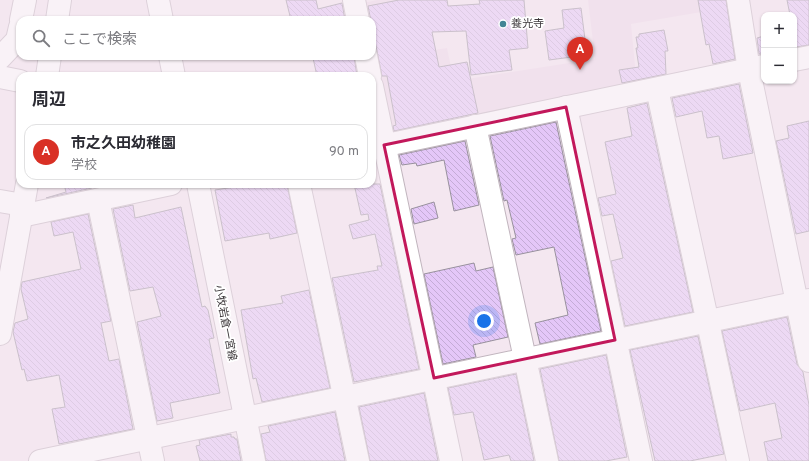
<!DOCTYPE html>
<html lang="ja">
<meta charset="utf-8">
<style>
:root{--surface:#fff;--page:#f2f2f3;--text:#2b2b33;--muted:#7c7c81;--line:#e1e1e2;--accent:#d93025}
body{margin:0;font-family:Overpass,"Noto Sans JP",sans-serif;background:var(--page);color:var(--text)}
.controls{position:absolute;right:12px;top:12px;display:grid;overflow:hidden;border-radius:8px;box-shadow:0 1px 3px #0004}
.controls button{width:36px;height:36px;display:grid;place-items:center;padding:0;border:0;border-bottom:1px solid var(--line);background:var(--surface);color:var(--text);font:20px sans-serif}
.you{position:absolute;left:484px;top:321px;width:14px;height:14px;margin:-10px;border:3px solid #fff;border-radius:50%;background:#1a73e8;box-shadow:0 0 0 6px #1a73e833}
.badge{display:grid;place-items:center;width:26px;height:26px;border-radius:50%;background:var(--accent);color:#fff;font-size:13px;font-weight:700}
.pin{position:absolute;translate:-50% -33px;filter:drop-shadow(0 1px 2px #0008)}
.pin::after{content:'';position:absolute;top:21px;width:14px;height:12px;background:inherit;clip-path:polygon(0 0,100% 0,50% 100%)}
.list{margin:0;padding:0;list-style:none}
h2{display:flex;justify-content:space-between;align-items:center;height:52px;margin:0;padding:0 16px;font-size:17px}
h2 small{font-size:13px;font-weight:400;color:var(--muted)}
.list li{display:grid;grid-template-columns:26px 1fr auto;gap:12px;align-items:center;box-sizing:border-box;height:56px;margin:0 8px 8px;padding:0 8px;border:1px solid var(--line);border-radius:12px}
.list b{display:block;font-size:15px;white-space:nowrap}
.list p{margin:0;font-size:13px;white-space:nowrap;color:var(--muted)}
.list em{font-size:13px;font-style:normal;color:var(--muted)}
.icon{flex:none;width:22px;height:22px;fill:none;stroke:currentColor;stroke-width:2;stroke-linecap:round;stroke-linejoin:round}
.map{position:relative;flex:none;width:809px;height:461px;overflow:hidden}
.search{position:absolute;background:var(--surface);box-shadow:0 1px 3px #0004;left:16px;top:16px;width:360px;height:44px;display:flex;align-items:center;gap:10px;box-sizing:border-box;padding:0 14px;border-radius:12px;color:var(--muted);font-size:15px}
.panel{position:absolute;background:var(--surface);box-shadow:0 1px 3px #0004;left:16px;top:72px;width:360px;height:116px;border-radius:12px}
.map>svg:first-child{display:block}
</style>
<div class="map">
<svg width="809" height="461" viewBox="0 0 809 461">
<defs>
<pattern id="building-back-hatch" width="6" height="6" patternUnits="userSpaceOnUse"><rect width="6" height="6" fill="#e4c7f8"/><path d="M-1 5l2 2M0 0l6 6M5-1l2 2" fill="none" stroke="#c4acd6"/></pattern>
</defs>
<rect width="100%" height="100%" fill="#f4e7f0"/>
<!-- built -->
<path fill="#eedae8" d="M377,0H411L422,52L447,48L454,81L595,59L588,0H730L731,7L631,24L637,86L392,137L372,45V20H366L363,3Z"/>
<!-- building -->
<g fill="url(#building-back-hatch)" stroke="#98919d">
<path d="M286,0H316L318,9L342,3L345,20H291Z"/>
<path d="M399,0H447L448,6L480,4L479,0H524L528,48L509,50L512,70L471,75L466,31L432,32L439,67L467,62L478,113L394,131L393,126L396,125L387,76H382L368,6Z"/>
<path d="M698,0H726L735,59L713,64L709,44L706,45Z"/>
<path d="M787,0H809V45L796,47L794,35V15H790Z"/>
<path d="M581,8L587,55L549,60L545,31L564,28L562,10Z"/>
<path d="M664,30L668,51H665L666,74L622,83L619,70L639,67L636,48H638L636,37H639V34Z"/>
<path d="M764,36V54H759L757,38Z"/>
<path d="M323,56H354L357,76H317L313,58Z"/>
<path d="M739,84L753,153L723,159L719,136L707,138L702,111L676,117L672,98Z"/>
<path d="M647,103L693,312L625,326L611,261L623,258L613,214L602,216L598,198L616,194L605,142L632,136L627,108Z"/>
<path d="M809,121V231L796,234L776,141L789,138L787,126Z"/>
<path d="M556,122L601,331L540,344L535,323L568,315L554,247L516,255L512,239L516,238L507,200L504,201L490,136Z"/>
<path d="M465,141L479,205L454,211L444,160L417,166L416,163L402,165L399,155Z"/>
<path d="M64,184H91L92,188L46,198L66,192Z"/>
<path d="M254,184H287L297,233L270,239L269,233L225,241L215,190Z"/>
<path d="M354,184H380L419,369L354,382L332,278L378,270L377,266H382L375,234L353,239L349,225L369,220L368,214L361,215Z"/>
<path d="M434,202L438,218L414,224L411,209Z"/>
<path d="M133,205L135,218L181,207L202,307L205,306L208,310L214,338L209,339L220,393L170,403L173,418L157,421L137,322L161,316L153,287L130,291L113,209Z"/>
<path d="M88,214L111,321L101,323L109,361L119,359L133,429L59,444L52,409L65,407L59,375L27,381L24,369L22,370L13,332L15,323L28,319L21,289L22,282L81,269L73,232L54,236L51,222Z"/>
<path d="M474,263L476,271L493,267L508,337L473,345L476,357L443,364L424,274Z"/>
<path d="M309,290L330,388L262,402L256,378L253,379L241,310L283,303L281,296Z"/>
<path d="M787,317L797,364L803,372L809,405V461H768L764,442L782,438L775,403L740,411L722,331Z"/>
<path d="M698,336L724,454L690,461H655L630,350Z"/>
<path d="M606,355L627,457L606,461H559L540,369Z"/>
<path d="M516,374L534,461H511L509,455L484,460L473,412L454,415L448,388Z"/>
<path d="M424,393L438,461H370L359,407Z"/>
<path d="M335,412L345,461H266L261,434L270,432L268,426Z"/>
<path d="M231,434V437H234L235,439H237L241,461H200L196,446L200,445L199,440Z"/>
</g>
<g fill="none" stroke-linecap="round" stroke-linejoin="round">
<defs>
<g id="minor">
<path d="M354,0L358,20"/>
<path d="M738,0L749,70L809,361"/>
<path d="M21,20L25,0"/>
<path d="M57,20L60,0"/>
<path d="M366,56L370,76"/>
<path d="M0,58L17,40L20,27"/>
<path d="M794,60L809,57"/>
<path d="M47,76L50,56"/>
<path d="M0,77L20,81"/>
<path d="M372,86L451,461"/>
<path d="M657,89L738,461"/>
<path d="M566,107L641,461"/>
<path d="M475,126L547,461"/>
<path d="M372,148L764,66"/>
<path d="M299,184L358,461"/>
<path d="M98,200L153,461"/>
<path d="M0,201L23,205"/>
<path d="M21,216L171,184"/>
<path d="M0,334L27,184"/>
<path d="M40,461L809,300"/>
</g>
<g id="major">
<path d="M158,0L162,20"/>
<path d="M170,56L174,76"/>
<path d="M198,184L254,461"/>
</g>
</defs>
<!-- minor casing -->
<use href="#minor" stroke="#c1b5be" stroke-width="24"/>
<!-- major casing -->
<use href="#major" stroke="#c1b5be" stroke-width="24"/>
<!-- minor -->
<use href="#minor" stroke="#fff" stroke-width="22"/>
<!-- major -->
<use href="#major" stroke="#fff" stroke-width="22"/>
</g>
<!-- marked area -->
<path d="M0 0H809V461H0ZM566,107L615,340L434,378L384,145Z" fill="#f4e7f0" fill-opacity=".55" fill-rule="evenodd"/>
<path fill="none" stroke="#c2185b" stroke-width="3" stroke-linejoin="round" d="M566,107L615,340L434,378L384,145Z"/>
<!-- markers -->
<circle fill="#428595" stroke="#fff" stroke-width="1.5" cx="503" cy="24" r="4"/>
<g text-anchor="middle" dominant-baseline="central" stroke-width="3.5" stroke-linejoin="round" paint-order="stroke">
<!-- poi labels -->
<g font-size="11" fill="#3d383b" stroke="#fff" text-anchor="start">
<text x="511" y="24">養光寺</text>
</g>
<!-- street labels -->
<g font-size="11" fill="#3d383b" stroke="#fff">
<text transform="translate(225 323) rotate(79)">小牧岩倉一宮線</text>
</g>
</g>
</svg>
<div class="controls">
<button>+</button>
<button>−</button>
</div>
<div class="you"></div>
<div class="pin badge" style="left:580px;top:70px">A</div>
<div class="search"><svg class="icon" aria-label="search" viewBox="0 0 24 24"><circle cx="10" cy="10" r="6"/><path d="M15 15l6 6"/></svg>ここで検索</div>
<section class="panel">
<h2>周辺<small></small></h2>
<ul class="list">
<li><span class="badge">A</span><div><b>市之久田幼稚園</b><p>学校</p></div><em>90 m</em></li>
</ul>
</section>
</div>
